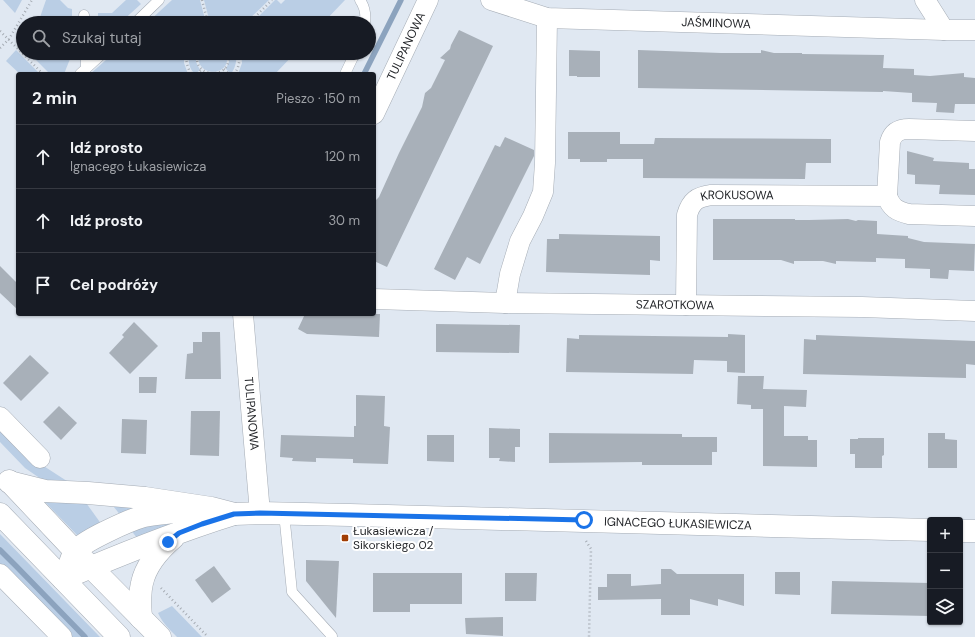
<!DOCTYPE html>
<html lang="pl">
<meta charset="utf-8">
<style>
:root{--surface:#171b24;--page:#20242c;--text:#f1f3f6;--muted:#9ea1a6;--line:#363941}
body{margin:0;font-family:"DM Sans",sans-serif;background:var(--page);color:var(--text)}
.controls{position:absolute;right:12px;bottom:12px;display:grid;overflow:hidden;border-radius:4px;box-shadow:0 1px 3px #0004}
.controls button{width:36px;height:36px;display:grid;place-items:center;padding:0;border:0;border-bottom:1px solid var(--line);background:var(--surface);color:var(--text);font:20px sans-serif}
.stop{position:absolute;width:12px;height:12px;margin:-9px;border:3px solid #1a73e8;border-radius:50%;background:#fff}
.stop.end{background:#1a73e8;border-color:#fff;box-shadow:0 1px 4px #0008}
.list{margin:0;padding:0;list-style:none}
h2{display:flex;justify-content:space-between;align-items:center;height:52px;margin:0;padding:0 16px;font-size:17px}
h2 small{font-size:13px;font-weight:400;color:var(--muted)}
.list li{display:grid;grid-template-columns:26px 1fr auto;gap:12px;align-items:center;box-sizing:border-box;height:64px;padding:0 16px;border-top:1px solid var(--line)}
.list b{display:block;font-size:15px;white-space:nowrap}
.list p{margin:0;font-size:13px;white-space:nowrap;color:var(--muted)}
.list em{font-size:13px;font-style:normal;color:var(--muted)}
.icon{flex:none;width:22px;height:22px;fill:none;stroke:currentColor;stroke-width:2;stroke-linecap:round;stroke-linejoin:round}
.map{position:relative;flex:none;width:975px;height:637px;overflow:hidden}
.search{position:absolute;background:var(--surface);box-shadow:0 1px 3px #0004;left:16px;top:16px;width:360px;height:44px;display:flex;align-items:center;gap:10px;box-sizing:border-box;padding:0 14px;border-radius:22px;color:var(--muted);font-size:15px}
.panel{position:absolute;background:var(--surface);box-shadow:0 1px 3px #0004;left:16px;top:72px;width:360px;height:244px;border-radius:4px}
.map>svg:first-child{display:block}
</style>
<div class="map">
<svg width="975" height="637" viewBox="0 0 975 637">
<rect width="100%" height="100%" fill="#e0e8f2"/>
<!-- green -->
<g fill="#bacee5">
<path d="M3,0H22L15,13Z"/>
<path d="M46,0H60L68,8L72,9V21L68,23H38Z"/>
<path d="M126,0H137L141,4L120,23H98V13H112Z"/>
<path d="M172,0H200L206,23H147Z"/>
<path d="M204,0H269L245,23H210Z"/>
<path d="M275,0H277L281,4L285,0H345L323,23H252Z"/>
<path d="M16,50L40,74H20L6,61Z"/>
<path d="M29,53H71L70,59L64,74H50Z"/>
<path d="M114,53H184V63L188,74H90Z"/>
<path d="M189,53H196V62L200,70L195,74C189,69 188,61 189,53Z"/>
<path d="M199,53H226C234,78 193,78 199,53Z"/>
<path d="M229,53L236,54C237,62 235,68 231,74L226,69L229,62Z"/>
<path d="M241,53H295L275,74H238L242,63Z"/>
<path d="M0,425L7,438L29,461L39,463L73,485L41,479L25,468L0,442Z"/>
<path d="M45,500H84L102,525L78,536L45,502Z"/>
<path d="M110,502L141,506L121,516Z"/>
<path d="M169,522L170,524L137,538L130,529Z"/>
<path d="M0,534L100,637H70L0,566Z"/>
<path d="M172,606L202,637H177C169,629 162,622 158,613Z"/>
</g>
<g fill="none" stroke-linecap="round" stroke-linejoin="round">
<!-- stream -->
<g stroke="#8ca3be" stroke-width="5.5">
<path d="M364,74L401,0"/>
<path d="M0,550L17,567L85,637"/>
</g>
</g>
<!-- building -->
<g fill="#a8b0b9">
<path d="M459,30L493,46L387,267L374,261V202L379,197L399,153L422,107L425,93L431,88L445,60L440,58L450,49L451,45Z"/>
<path d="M569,50L600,51V77H577V76H569Z"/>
<path d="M638,50L721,53H761V50L774,53H802V54L884,55L883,68L914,69V75L930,76L964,73V77L975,78V104H955L954,113L936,112L937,103L912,102V93L883,91V92L638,88Z"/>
<path d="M568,132H620V144H654L655,138L831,139V163H806L805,179L643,178V159H607V162H580V159H568Z"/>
<path d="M505,137L534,150V156L480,264L467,257L455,280L434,269L495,145L500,147Z"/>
<path d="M907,151L934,158L933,161L969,163V169H975V195L939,194L940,185L915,184V175L907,174Z"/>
<path d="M713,219H795V220H809L848,219L856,221L858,220L877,221V234L908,236V238L924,242L975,244L974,271L949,270L948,279L930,278V269L905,268V259L876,258V262L836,261V264L823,261H794V264L781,260H713Z"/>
<path d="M559,234L660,236V261L650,260V275L546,272L547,239H559Z"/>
<path d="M0,266L18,284V310L0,293Z"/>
<path d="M305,314H380L379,337L307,334L298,329Z"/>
<path d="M134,322L158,346L130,374L109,353L124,337L122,335Z"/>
<path d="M436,324L520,325L519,353L436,352Z"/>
<path d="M202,332H220L221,379H185L187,354L193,353V342H202Z"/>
<path d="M728,334L745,335V373L727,372V361L694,360L693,374L566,372L567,338L579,339V335L728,337Z"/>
<path d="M816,335L975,341V365L966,364V378L803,374L804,339L816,340Z"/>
<path d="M30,355L49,373L21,401L3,383Z"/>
<path d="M738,376H764L763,389L807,390L806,407L784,406V436H808V440H817V467L763,466V409H751V405L737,404Z"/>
<path d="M139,377H157L156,393H139Z"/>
<path d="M356,395L385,396L384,426L390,427L388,464L353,463V459L316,458V462L292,461L293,458L280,457L281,435L354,437V426H356Z"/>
<path d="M59,406L77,423L61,440L43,422Z"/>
<path d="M191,411H220L219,456L190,455Z"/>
<path d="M122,419L147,420L146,454L121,453Z"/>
<path d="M489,428L520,429V447H515V462L499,461L500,458H489Z"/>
<path d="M549,433L682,434V437H717V452H712V465H642V462L549,463Z"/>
<path d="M928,433H945V439L957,440V468H928Z"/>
<path d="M427,435H454V462L427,461Z"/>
<path d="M858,438H884V455L882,456V468H855V454H850V439H858Z"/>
<path d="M306,560L339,561L336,618L306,581Z"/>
<path d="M214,566L231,589L212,603L195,580Z"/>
<path d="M661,569H671L677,574H744V606L718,599V606L690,599V615H661V599L598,600V587H607V574H631V586L661,584Z"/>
<path d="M775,572H800V595L775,594Z"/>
<path d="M373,573H462V604H410V612H373Z"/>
<path d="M505,573H537L536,601H505Z"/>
<path d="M832,581L930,583V616L831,614Z"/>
<path d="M503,617V636L466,634L465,618Z"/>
</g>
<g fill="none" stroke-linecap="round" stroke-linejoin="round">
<defs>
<g id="lane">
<path d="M360,0C365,7 366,15 365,23"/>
<path d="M84,15L85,23"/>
<path d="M135,23L159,0"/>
<path d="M86,53V68"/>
<path d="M80,74L103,53"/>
<path d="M345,74L355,53"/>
<path d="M284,513L292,592L332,636"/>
</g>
<g id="street">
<path id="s1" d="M491,0L547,18L944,30H975"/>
<path d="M925,0L944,30"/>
<path id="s2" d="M374,114L428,0"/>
<path d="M887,196L890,142C893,132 899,129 909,129L975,131"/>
<path id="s3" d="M374,299L505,303L862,307L975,311"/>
<path d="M505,303L510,274L520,241L533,216L543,192L545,163L547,18"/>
<path id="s4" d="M686,305L687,215C691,201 697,197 711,195L887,196C891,208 897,211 909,214L975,216"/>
<path id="s5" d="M243,314L260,513"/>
<path d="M0,417L40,458"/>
<path d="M0,574L62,637"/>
</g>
<g id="secondary">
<path d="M9,481L75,551L160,637"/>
<path id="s6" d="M9,482L45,491L88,493L145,498L211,508L234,514L260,513L350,515L930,530"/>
<path d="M0,514L119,637"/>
<path d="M960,531H975"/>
<path d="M70,563C71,559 73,555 75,552C82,541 130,520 144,516C157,513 171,513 184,511"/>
<path d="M63,579C119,555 176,532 234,514"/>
<path d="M141,618C140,606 139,595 142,583C146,565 159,550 173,538"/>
</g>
</defs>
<!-- lane casing -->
<use href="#lane" stroke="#a5acb5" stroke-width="11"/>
<!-- street casing -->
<use href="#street" stroke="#a5acb5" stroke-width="21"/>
<!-- secondary casing -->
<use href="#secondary" stroke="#a5acb5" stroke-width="23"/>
<!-- path -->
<g stroke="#a6acb4" stroke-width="2.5" stroke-dasharray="1 3" stroke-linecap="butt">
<path d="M202,0L208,23"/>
<path d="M249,23L272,0"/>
<path d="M0,31L43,74"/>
<path d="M0,48L9,39L32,0"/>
<path d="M187,53C185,61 188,68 191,74"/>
<path d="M198,53C190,78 234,82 228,53"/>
<path d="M224,69L229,74"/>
<path d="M197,74L202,69"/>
<path d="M234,74C239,68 240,61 239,53"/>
<path d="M586,541L591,549L589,637"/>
<path d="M161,588L208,637"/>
</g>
<!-- lane -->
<use href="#lane" stroke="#fff" stroke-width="10"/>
<!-- street -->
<use href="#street" stroke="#fff" stroke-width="20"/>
<!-- secondary -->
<use href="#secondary" stroke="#fff" stroke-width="22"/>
</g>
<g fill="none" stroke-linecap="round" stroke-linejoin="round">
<!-- route -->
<path stroke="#1a73e8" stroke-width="5" d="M168,542L179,533L202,524L234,514L260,513L584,520"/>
</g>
<!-- markers -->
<rect fill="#a13d04" stroke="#fff" stroke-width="1.5" x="341" y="534" width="8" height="8" rx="2"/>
<g text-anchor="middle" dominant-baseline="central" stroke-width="4" stroke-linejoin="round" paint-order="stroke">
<!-- street labels -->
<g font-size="12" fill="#25272b" stroke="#fff">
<text stroke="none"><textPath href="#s1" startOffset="228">JAŚMINOWA</textPath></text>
<text stroke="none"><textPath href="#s2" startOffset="75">TULIPANOWA</textPath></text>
<text stroke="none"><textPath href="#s4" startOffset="150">KROKUSOWA</textPath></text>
<text stroke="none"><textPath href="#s3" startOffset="301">SZAROTKOWA</textPath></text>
<text stroke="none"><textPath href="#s5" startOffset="100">TULIPANOWA</textPath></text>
<text stroke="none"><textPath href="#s6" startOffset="672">IGNACEGO ŁUKASIEWICZA</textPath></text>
</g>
<!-- poi labels -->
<g font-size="12" fill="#25272b" stroke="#fff" text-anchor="start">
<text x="353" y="531">Łukasiewicza /<tspan x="353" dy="14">Sikorskiego 02</tspan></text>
</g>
</g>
</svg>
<div class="controls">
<button>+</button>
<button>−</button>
<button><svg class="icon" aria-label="layers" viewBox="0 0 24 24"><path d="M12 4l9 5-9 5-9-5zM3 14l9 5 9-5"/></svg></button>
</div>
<div class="stop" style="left:584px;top:520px"></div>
<div class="stop end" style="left:168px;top:542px"></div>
<div class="search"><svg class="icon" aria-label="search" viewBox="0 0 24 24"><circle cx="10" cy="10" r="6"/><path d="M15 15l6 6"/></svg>Szukaj tutaj</div>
<section class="panel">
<h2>2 min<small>Pieszo · 150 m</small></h2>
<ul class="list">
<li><svg class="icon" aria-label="ahead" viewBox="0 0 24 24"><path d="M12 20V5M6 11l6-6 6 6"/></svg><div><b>Idź prosto</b><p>Ignacego Łukasiewicza</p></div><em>120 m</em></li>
<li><svg class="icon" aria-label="ahead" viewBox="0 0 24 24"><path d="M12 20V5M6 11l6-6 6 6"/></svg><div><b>Idź prosto</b></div><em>30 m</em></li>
<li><svg class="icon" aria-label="arrive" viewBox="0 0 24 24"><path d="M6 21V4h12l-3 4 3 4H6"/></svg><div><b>Cel podróży</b></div></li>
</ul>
</section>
</div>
